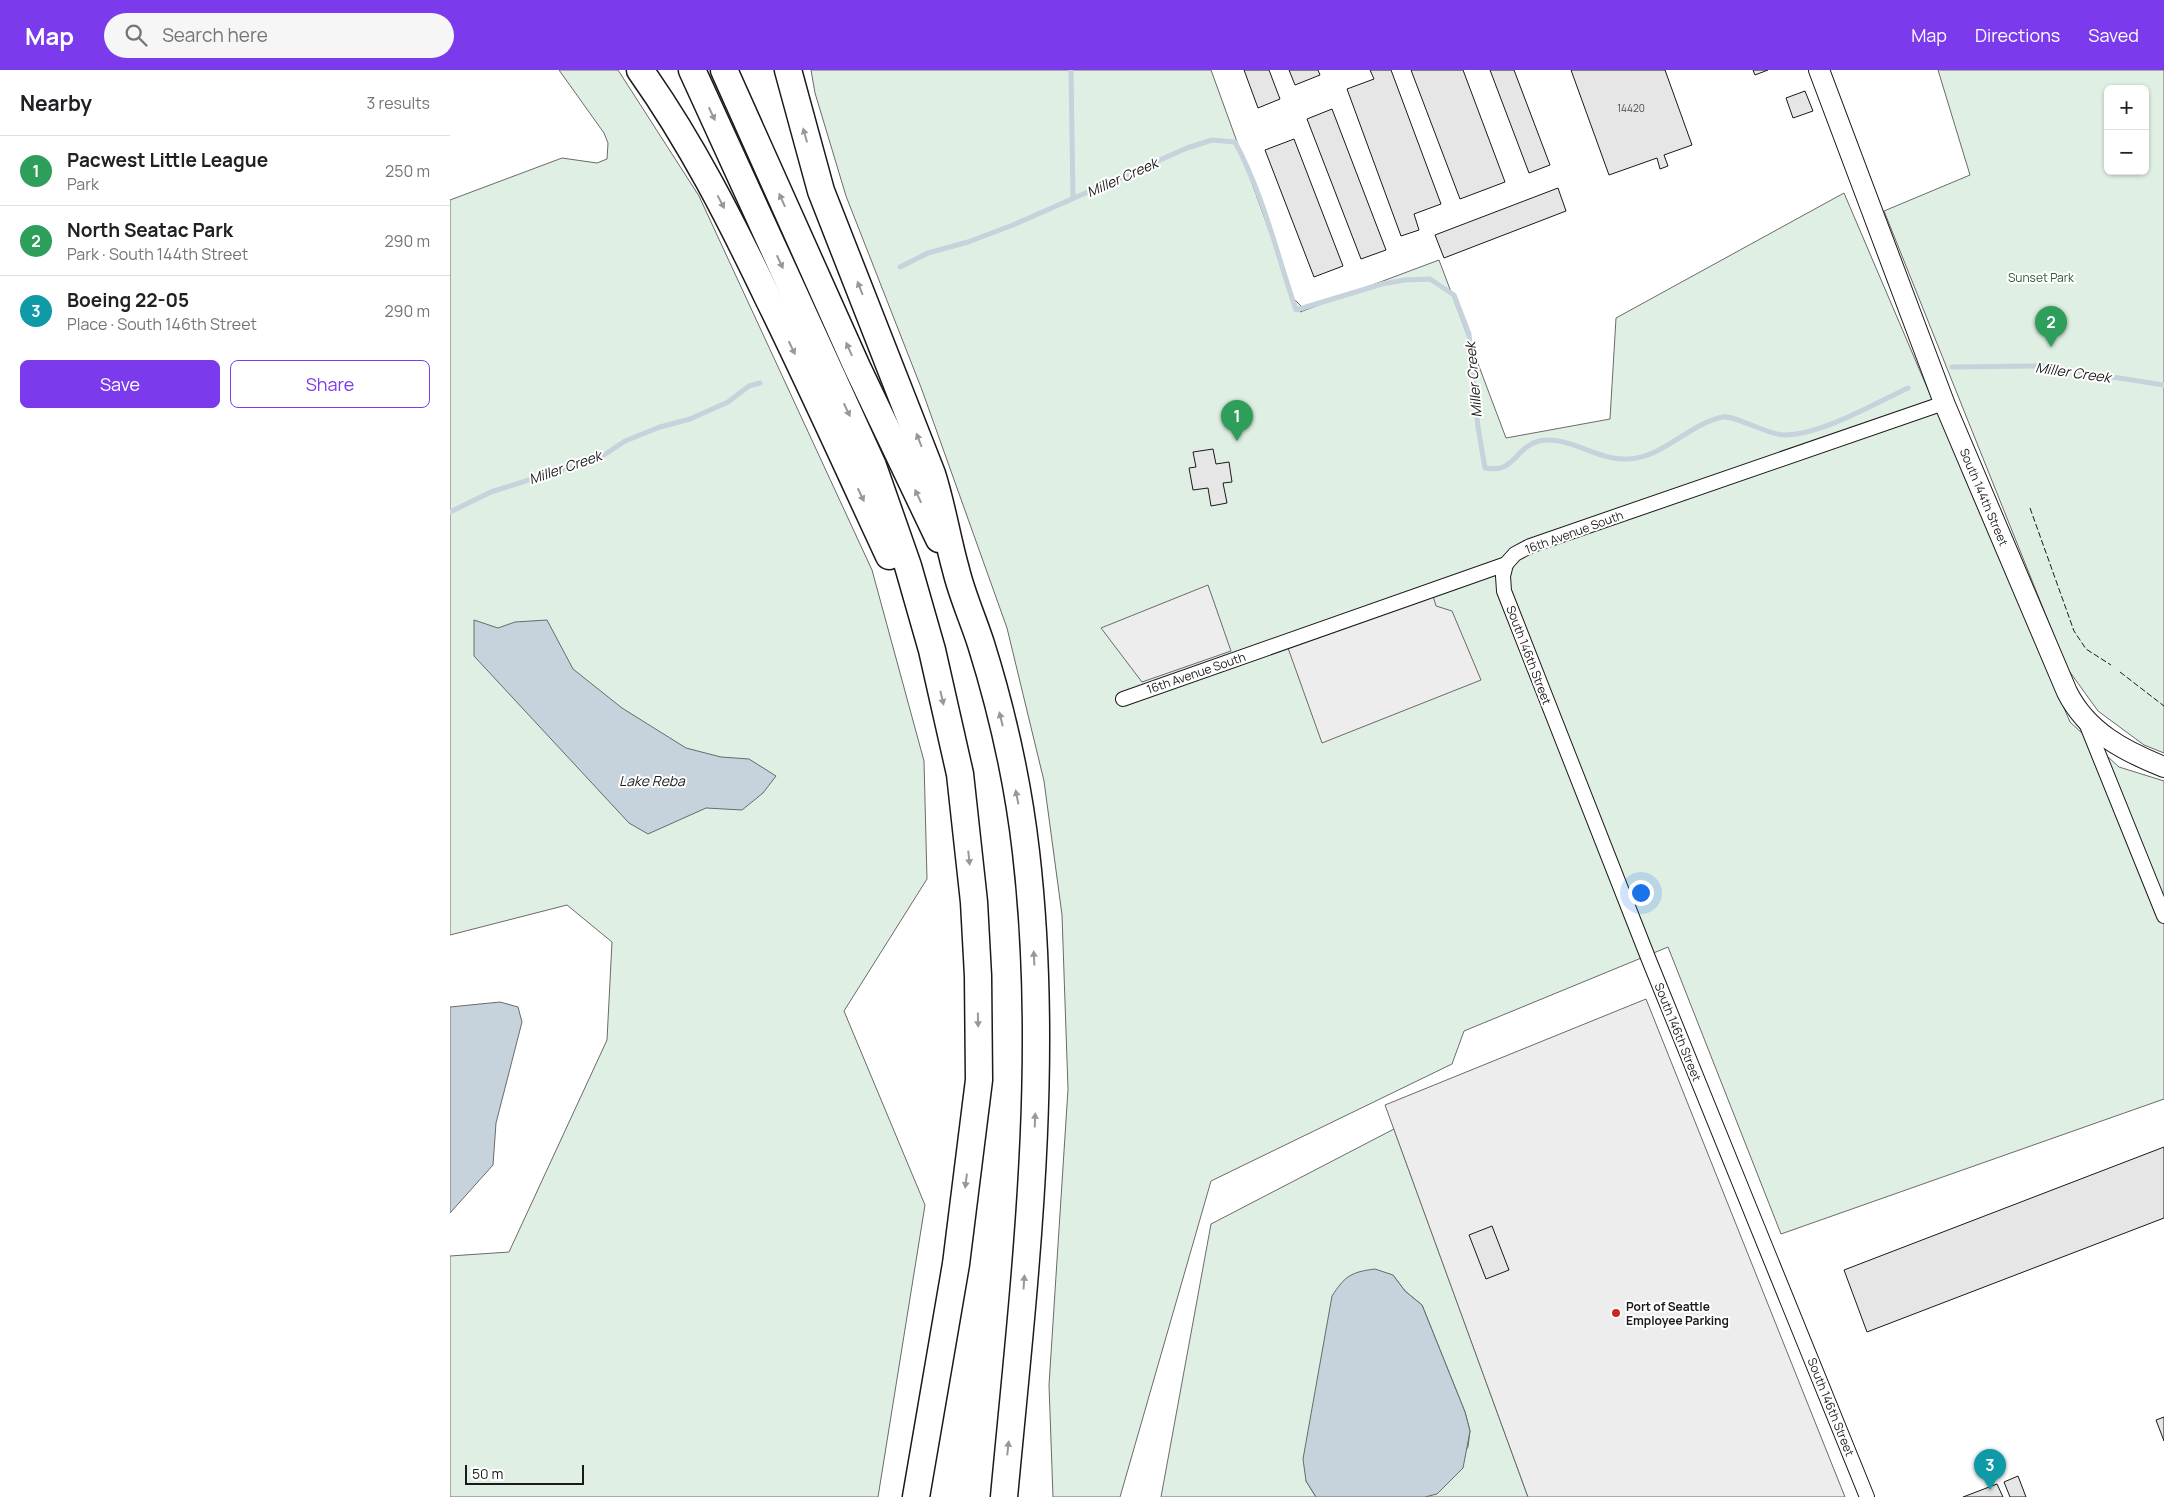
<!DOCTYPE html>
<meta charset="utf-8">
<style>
:root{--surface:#fff;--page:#f6f6f6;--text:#202124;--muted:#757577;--line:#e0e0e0;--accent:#7c3aed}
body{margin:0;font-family:Manrope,sans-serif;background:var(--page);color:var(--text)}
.controls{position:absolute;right:15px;top:15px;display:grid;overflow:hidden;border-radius:8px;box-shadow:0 1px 4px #0004}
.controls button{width:45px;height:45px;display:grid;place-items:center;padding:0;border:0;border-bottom:1px solid var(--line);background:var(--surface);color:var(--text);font:25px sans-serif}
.scale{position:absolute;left:15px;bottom:12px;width:119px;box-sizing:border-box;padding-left:5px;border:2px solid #1a1a1a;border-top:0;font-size:14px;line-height:18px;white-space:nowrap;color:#1a1a1a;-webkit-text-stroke:4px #fff;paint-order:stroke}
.you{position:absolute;left:1190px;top:822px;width:18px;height:18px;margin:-12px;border:4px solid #fff;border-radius:50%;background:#1a73e8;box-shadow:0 0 0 8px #1a73e833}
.badge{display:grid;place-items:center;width:32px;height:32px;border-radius:50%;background:var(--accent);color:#fff;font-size:16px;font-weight:700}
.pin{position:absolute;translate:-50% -41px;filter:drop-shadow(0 1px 2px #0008)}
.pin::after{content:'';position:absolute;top:26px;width:18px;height:15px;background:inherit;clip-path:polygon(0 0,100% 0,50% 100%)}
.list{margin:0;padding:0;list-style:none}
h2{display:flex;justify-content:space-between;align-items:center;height:65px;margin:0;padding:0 20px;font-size:21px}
h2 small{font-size:16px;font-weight:400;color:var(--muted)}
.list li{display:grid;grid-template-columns:32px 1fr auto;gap:15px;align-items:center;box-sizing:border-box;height:70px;padding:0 20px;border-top:1px solid var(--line)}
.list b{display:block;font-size:19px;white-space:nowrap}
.list p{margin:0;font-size:16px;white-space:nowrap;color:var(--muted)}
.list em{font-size:16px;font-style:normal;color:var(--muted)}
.actions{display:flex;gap:10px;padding:15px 20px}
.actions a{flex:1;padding:11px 0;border:1px solid var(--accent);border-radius:8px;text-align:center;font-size:18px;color:var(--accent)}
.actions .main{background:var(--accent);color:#fff}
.icon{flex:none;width:28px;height:28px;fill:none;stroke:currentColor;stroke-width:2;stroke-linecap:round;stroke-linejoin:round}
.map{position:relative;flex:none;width:1714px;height:1427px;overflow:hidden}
header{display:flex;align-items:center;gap:30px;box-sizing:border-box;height:70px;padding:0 25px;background:var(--accent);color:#fff}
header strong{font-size:24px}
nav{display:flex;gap:28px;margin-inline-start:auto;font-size:18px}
.search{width:350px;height:45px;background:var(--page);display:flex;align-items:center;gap:12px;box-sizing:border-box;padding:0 18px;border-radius:28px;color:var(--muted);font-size:19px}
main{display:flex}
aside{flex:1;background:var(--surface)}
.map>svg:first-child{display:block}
</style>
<header>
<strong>Map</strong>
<div class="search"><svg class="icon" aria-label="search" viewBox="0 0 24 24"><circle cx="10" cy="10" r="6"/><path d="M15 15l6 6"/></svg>Search here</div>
<nav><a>Map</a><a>Directions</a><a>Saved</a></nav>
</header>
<main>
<aside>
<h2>Nearby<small>3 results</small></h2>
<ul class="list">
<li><span class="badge" style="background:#2e9e5b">1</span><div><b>Pacwest Little League</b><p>Park</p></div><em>250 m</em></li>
<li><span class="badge" style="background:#2e9e5b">2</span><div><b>North Seatac Park</b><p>Park · South 144th Street</p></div><em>290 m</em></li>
<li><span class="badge" style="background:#0f9aa8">3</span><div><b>Boeing 22-05</b><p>Place · South 146th Street</p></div><em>290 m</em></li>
</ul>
<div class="actions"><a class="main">Save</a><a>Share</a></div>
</aside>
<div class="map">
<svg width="1714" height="1427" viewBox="0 0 1714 1427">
<rect width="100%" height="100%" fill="#fff"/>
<!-- green -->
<g fill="#e0efe3" stroke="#6a6a6a" fill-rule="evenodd">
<path d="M109,0H168L249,126L422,500L474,691L477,809L394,941L475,1135L428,1427H0V1186L59,1182L157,970L162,872L117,835L0,865V130L112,88L147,93L157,89L158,73L154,63Z"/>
<path d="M361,0H761L844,229L853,238L850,242L989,190L1056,368L1160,349L1166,248L1394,123L1620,652L1669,697L1714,711V1029L1331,1164L1218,877L1014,961L1002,994L761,1111L670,1427H603L599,1315L618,1019L612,845L594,711L557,558L472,320L396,126L365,23Z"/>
<path d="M1488,0H1714V683L1694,675L1648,641L1617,598L1434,141L1520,105ZM1658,19H1695V101H1658Z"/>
<path d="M944,1059L1078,1427H975L987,1423L1018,1377L1020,1361L1015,1342L972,1235L955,1221L943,1205L856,1411L866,1427H711L761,1154Z"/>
</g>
<!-- parking -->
<g fill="#ededed" stroke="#6a6a6a">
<path d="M758,515L781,581L692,612L651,558Z"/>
<path d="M983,526L986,536L1002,541L1031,610L872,673L838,578Z"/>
<path d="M1196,929L1395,1427H1078L935,1035Z"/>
</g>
<!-- water -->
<g fill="#c6d2dc" stroke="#6a6a6a">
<path d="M24,550L48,558L65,552L97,550L123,599L172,638L236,678L271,687L299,689L326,706L313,723L292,740L256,738L198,764L179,753L24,586Z"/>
<path d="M50,932L68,937L72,952L46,1053L43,1095L0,1143V937Z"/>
<path d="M925,1199L943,1205L955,1221L972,1235L1015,1342L1020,1361L1013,1398L987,1424L975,1427H866L856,1411L853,1389L882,1226C895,1206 901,1202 925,1199Z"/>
</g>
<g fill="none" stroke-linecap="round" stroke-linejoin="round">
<!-- stream -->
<g stroke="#c6d2dc" stroke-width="5">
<path d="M621,0L623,128"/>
<path d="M450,197L478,183L518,172L563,155L737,78L762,70L785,72C813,124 827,184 846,240L932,214L955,210L980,209L1004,225L1019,264L1028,357L1035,398C1065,404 1065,377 1089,371C1120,365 1147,391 1178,389C1215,387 1238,354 1273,347C1285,345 1318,365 1334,365C1371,365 1424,334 1458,318"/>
<path d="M1502,297L1592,296L1714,315"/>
<path d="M0,442L41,422L151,387L175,371L210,357L240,349L278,332L299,316L310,313"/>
</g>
</g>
<!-- building -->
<g fill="#e6e6e6" stroke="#1a1a1a">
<path d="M794,0H819L830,29L808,38Z"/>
<path d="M839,0H868L870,5L845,15Z"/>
<path d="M920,0H941L991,134L964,144L969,160L951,166L897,19L924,9Z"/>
<path d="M961,0H1013L1055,112L1010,129Z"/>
<path d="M1040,0H1064L1100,95L1079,103Z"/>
<path d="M1121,0H1215L1242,75L1214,85L1218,96L1210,99L1207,88L1159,105Z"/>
<path d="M1303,0H1318L1305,5Z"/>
<path d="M1355,21L1363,41L1343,48L1336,28Z"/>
<path d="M882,39L936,180L911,189L857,49Z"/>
<path d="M844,69L893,196L864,207L815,80Z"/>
<path d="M1108,118L1116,141L994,188L985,165Z"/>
<path d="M763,379L766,394L779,392L782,412L773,413L777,433L761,436L758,418L743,420L739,398L746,397L743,382Z"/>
<path d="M1714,1077V1148L1417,1262L1394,1200Z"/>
<path d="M1042,1156L1059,1200L1036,1209L1019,1165Z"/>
<path d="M1714,1347V1371L1706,1350Z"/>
<path d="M1568,1406L1576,1427H1560L1554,1412Z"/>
<path d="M1547,1414L1553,1427H1513Z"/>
</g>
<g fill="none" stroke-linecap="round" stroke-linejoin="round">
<defs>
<g id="street">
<path d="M1056,494L1053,506L1054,521L1199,890L1417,1427"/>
<path d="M673,629L1056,494L1065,484L1080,476L1494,333"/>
<path d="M1636,653L1714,846"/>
</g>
<path id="secondary" d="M1369,0L1495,335L1617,622C1637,662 1674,681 1714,697"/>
<g id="highway">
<path d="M190,0C241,72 280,149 318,228C360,313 399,400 439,486"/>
<path d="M242,0L423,396L458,496L482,580L510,704L524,832L528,906L529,1010L506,1194L466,1427"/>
<path d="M274,0L407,297L489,469"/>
<path d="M338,0L371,121L482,404C492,435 497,468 506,500C512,525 523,549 531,574C552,641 568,712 576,782C601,997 574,1213 554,1427"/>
</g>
</defs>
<!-- street casing -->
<use href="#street" stroke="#1a1a1a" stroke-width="16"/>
<!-- secondary casing -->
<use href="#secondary" stroke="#1a1a1a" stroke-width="22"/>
<!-- highway casing -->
<use href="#highway" stroke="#1a1a1a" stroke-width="29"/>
<!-- street -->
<use href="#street" stroke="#fff" stroke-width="14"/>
<!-- secondary -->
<use href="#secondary" stroke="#fff" stroke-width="20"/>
<!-- highway -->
<use href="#highway" stroke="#fff" stroke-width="26"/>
<!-- fence -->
<g stroke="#1a1a1a" stroke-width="1" stroke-dasharray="6 2.5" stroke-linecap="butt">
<path d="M1580,438L1624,561L1636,579L1661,595"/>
<path d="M1670,602L1714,636"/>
</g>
</g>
<!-- one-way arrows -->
<defs><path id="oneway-solid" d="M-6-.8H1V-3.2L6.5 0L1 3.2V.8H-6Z" transform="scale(1.25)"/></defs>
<g fill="#989898">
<use href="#oneway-solid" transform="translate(262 44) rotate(65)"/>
<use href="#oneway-solid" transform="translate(355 65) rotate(-106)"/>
<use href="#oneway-solid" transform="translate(332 130) rotate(-114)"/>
<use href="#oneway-solid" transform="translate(271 132) rotate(62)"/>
<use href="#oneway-solid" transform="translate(330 192) rotate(65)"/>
<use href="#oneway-solid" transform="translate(410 218) rotate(-111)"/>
<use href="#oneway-solid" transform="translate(342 278) rotate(64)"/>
<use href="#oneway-solid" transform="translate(399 279) rotate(-114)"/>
<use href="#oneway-solid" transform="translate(397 340) rotate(65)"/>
<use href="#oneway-solid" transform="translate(469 370) rotate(-111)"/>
<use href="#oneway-solid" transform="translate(411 425) rotate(65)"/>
<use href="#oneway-solid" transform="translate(468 426) rotate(-115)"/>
<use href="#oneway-solid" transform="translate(492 628) rotate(77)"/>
<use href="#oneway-solid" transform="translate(551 649) rotate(-104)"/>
<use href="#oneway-solid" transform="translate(567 727) rotate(-101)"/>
<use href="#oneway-solid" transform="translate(519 788) rotate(84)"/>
<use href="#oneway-solid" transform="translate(584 888) rotate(-93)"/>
<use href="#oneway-solid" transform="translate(528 950) rotate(89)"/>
<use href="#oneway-solid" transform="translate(585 1050) rotate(-88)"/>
<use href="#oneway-solid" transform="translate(516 1111) rotate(97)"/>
<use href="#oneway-solid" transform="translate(574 1212) rotate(-86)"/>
<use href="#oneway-solid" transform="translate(558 1378) rotate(-84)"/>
</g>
<!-- markers -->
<circle fill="#c62828" stroke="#fff" stroke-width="2" cx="1166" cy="1243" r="5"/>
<g text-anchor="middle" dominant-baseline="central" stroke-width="4" stroke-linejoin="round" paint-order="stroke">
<!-- number labels -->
<g font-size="10" fill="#4d4d4d">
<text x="1181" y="38">14420</text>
</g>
<!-- park labels -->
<g font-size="12" fill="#2b5a34" stroke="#fff">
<text x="1591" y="207">Sunset Park</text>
</g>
<!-- street labels -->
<g font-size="12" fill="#1a1a1a" stroke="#fff">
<text transform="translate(1534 427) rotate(67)">South 144th Street</text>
<text transform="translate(1124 462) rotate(-20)">16th Avenue South</text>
<text transform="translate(1079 585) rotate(69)">South 146th Street</text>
<text transform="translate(746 603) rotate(-19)">16th Avenue South</text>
<text transform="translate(1228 962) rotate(68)">South 146th Street</text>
<text transform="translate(1381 1337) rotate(68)">South 146th Street</text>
</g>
<!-- poi labels -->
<g font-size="12" font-weight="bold" fill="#1a1a1a" stroke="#fff" text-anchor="start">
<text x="1176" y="1236">Port of Seattle<tspan x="1176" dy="14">Employee Parking</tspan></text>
</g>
<!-- water labels -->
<g font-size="14" font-style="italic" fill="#1a1a1a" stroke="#fff">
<text transform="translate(672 107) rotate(-24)">Miller Creek</text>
<text transform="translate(1623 302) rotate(8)">Miller Creek</text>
<text transform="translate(1023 310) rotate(-95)">Miller Creek</text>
<text transform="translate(115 397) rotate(-19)">Miller Creek</text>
<text x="202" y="710">Lake Reba</text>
</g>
</g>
</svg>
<div class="controls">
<button>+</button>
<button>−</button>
</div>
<div class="scale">50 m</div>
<div class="you"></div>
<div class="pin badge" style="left:787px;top:371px;background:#2e9e5b">1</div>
<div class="pin badge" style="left:1601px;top:277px;background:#2e9e5b">2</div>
<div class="pin badge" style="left:1540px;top:1420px;background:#0f9aa8">3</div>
</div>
</main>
